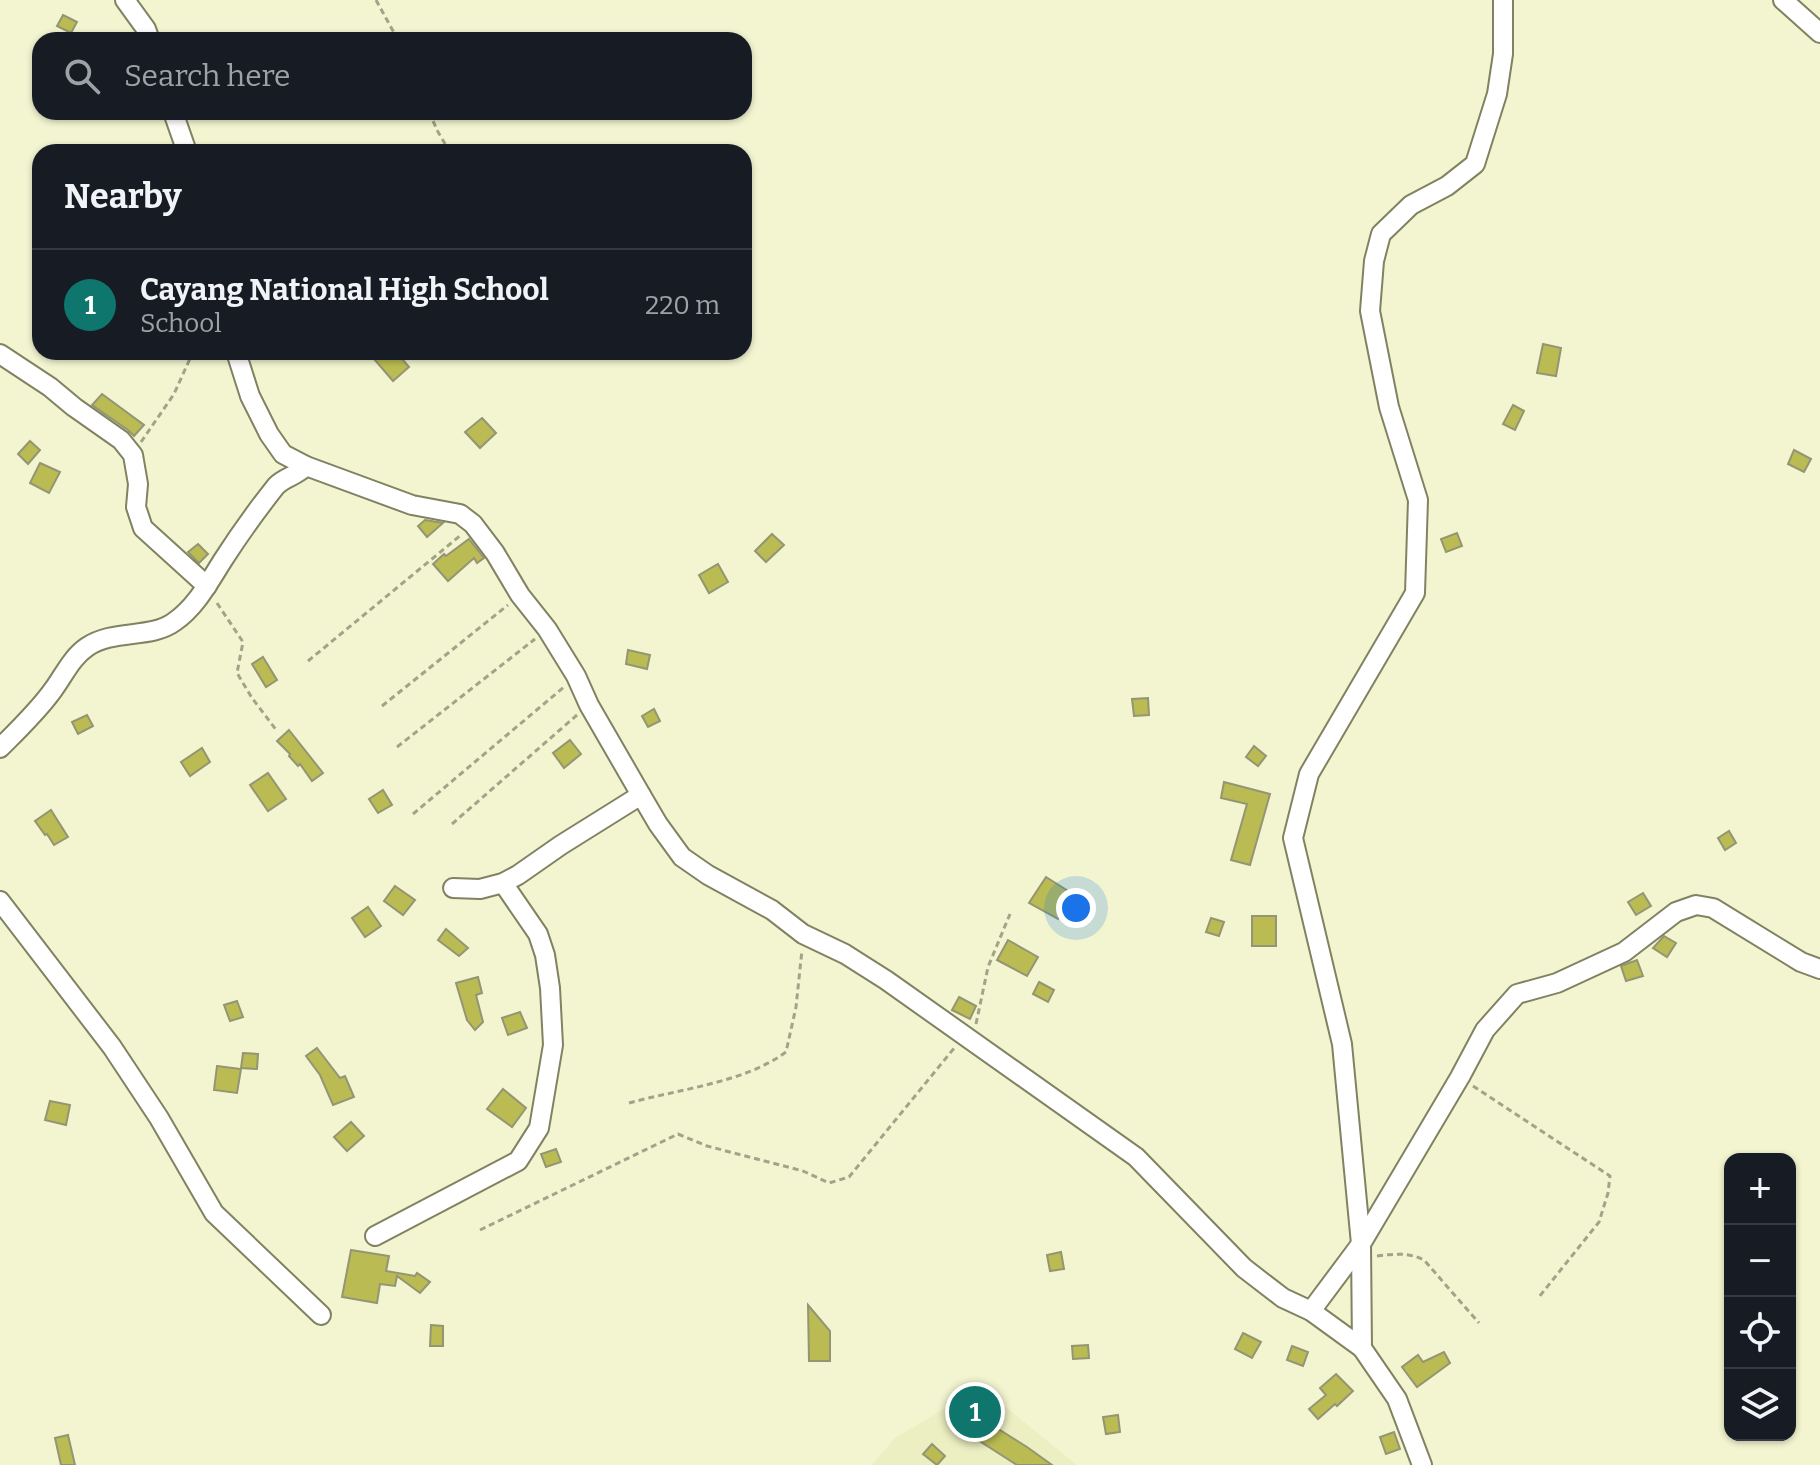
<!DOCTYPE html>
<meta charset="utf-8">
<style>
:root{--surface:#171b24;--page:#242831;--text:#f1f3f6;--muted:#9ea1a6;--line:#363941;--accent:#0f766e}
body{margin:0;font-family:Bitter,serif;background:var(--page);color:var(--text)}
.controls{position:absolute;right:24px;bottom:24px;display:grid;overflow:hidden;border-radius:16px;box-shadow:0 2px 6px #0004}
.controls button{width:72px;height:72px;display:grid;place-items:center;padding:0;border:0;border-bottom:2px solid var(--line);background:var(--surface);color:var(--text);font:40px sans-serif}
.you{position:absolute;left:1076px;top:908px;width:28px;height:28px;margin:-20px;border:6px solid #fff;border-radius:50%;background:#1a73e8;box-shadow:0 0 0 12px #1a73e833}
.badge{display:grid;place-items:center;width:52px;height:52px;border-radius:50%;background:var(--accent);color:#fff;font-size:26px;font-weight:700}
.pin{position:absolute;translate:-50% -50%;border:4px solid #fff;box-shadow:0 2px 8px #0006}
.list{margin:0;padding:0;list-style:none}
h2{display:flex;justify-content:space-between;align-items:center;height:104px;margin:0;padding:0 32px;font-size:34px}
h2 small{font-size:26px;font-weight:400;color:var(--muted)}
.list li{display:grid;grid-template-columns:52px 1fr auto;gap:24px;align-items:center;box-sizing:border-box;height:112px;padding:0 32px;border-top:2px solid var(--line)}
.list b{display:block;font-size:30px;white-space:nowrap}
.list p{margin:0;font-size:26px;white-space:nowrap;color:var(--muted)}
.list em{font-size:26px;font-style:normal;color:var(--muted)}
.icon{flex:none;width:44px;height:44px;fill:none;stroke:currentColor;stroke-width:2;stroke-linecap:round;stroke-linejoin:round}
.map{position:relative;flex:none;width:1820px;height:1465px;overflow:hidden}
.search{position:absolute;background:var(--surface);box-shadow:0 2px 6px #0004;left:32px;top:32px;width:720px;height:88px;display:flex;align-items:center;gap:20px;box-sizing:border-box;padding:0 28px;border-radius:24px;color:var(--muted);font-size:30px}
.panel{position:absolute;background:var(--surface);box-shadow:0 2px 6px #0004;left:32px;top:144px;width:720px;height:216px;border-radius:24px}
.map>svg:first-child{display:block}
</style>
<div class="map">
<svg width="1820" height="1465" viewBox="0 0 1820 1465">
<rect width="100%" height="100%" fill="#f3f5d1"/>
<!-- built -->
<path fill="#ecefc2" d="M981,1387L1077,1465H872L895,1438Z"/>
<!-- building -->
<g fill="#babc53" stroke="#939573" stroke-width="2">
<path d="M63,15L77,22L71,33L57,26Z"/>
<path d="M1543,344L1561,348L1556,376L1537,373Z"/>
<path d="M368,352H396L409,367L393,381Z"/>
<path d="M102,394L144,425L134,436L128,430L92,405Z"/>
<path d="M1513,405L1524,411L1515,430L1503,424Z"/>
<path d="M482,418L496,433L480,448L465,432Z"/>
<path d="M30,441L40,450L28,464L18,454Z"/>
<path d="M1794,450L1811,459L1804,472L1788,464Z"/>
<path d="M40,463L60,472L49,493L30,483Z"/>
<path d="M425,520L443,523L427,537L418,526Z"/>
<path d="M1457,533L1462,546L1446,552L1441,539Z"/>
<path d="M772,534L784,545L766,562L755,551Z"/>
<path d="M469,539L484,558L477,563L474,558L448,581L433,564L444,554L446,556Z"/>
<path d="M198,544L208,554L199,563L188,552Z"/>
<path d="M718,564L728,582L709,593L699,575Z"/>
<path d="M628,650L650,655L647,669L626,664Z"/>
<path d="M263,657L277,680L266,687L252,664Z"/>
<path d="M1148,698L1149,715L1134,716L1132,699Z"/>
<path d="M654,709L660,721L648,727L642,716Z"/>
<path d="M87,715L93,726L78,734L72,722Z"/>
<path d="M289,730L323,773L312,781L300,764L298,766L289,756L290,754L277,741Z"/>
<path d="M570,740L581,754L564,768L553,753Z"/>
<path d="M1254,746L1266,756L1258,766L1246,757Z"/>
<path d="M202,748L210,762L190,776L181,762Z"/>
<path d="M268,773L286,799L268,811L250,785Z"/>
<path d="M1224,782L1270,794L1250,865L1231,860L1247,804L1221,798Z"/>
<path d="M383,790L392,805L378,813L369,799Z"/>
<path d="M51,810L68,837L54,845L47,834L45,835L35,821Z"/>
<path d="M1729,831L1736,843L1725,850L1718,838Z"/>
<path d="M1046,877L1073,894L1058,919L1029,903Z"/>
<path d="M395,886L415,900L403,915L384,901Z"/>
<path d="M1643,893L1651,906L1636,915L1628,902Z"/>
<path d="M368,907L381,926L365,937L352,918Z"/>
<rect x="1252" y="916" width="24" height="30"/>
<path d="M1211,918L1224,922L1219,936L1206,932Z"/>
<path d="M446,929L468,948L459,956L438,940Z"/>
<path d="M1664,936L1676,943L1667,957L1653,948Z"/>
<path d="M1008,940L1038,957L1027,976L997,960Z"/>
<path d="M1637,960L1643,976L1626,981L1621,966Z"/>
<path d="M478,977L482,993L476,995L483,1022L475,1030L467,1020L456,983Z"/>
<path d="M1039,982L1054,990L1048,1002L1033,994Z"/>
<path d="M959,997L976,1006L970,1019L952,1010Z"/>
<path d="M237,1001L243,1017L230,1021L224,1005Z"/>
<path d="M520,1012L527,1028L508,1035L502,1018Z"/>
<path d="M317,1048L340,1078L345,1076L354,1097L333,1105L320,1075L306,1056Z"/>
<path d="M243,1053L258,1054L257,1069L241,1068Z"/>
<path d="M217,1066L241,1069L237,1093L214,1090Z"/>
<path d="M503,1089L526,1108L512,1127L487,1109Z"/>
<path d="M50,1101L70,1105L66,1125L45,1120Z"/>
<path d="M351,1122L364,1136L347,1151L334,1137Z"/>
<path d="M556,1149L561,1162L546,1167L541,1154Z"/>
<path d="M351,1250L389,1256L386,1271L415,1276L417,1273L430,1282L420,1293L397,1276L395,1286L380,1284L377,1303L342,1297Z"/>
<path d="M1061,1252L1064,1269L1050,1271L1047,1255Z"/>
<path d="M808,1305L830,1331V1361H809Z"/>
<path d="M431,1325L443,1326V1346H430Z"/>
<path d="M1243,1333L1261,1342L1252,1358L1235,1349Z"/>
<path d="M1088,1345L1089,1358L1073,1359L1072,1346Z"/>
<path d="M1292,1346L1308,1352L1303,1366L1287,1360Z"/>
<path d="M1444,1352L1450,1363L1417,1387L1402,1367L1418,1355L1423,1362Z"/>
<path d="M1336,1374L1353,1391L1337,1406L1335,1404L1318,1419L1309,1409L1326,1395L1320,1388Z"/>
<path d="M1118,1415L1120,1432L1106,1434L1103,1417Z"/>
<path d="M981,1418L1027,1447L1052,1465H1017L970,1435Z"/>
<path d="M1394,1432L1400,1449L1386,1454L1380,1437Z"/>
<path d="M68,1435L75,1465H61L55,1438Z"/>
<path d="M932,1444L945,1456L937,1465L923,1454Z"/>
</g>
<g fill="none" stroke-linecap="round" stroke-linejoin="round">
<defs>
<g id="minor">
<path d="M125,0L146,29L150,40"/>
<path d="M1783,0L1820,33"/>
<path d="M173,112L187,152"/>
<path d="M236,352L250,396L269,434L283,454L306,466L412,505L460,514L473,524L495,553L520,595L547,629L576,676L589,705L641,795L658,824L682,857L708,875L772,910L803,934L845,954L886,980L1136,1157L1244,1268L1283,1298L1311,1311L1362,1348L1397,1399L1422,1465"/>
<path d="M0,354L50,387L74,407L121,440L133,455L138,484L136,507L143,528L207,586"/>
<path d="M0,748C18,730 38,711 53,690C64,675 72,657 87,647C113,629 151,639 174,622C196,607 209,582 223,560C239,535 257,510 276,486C284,477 297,476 306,466"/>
<path d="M453,888L480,889L503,883L518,875L561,845L641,795"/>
<path d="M0,901L112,1047L159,1118L214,1213L321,1315"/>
<path d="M375,1236L518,1161L539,1128L553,1045L550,988L545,955L538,934L503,883"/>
<path d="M1311,1311L1361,1244L1460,1077L1485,1030L1517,994L1557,983L1624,952L1676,912L1696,905L1713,908L1801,962L1820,969"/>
<path d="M1362,1348L1361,1244L1342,1044L1293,838L1309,774L1415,593L1418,500L1389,407L1370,311L1374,261L1381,234L1411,205L1447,186L1475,164L1497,94L1503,54V0"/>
</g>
</defs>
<!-- minor casing -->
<use href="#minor" stroke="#808261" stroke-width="22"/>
<!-- path -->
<g stroke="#a2a388" stroke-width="3" stroke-dasharray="6 4" stroke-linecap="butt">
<path d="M376,0L398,40"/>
<path d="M429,112L438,132L450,152"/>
<path d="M141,442L174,394L193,352"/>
<path d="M217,603L243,642L237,673L252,698L277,731"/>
<path d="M308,661L461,535"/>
<path d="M382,706L508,605"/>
<path d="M397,747L535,639"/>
<path d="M413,814L564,687"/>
<path d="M452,824L577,715"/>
<path d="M976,1024L988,967L1010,914"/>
<path d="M1473,1086L1610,1176L1608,1193L1599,1222L1539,1297"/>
<path d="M629,1103C679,1089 744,1083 786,1052L796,1007L802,950"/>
<path d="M480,1230L678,1134L707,1146L803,1171L829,1183L849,1177L955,1047"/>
<path d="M1377,1256C1394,1254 1408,1252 1424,1260L1479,1323"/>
</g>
<!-- minor -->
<use href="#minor" stroke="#fff" stroke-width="18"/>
</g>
</svg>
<div class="controls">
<button>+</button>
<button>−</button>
<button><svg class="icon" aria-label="locate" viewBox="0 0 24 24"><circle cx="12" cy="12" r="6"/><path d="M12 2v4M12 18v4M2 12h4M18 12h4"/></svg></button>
<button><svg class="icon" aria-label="layers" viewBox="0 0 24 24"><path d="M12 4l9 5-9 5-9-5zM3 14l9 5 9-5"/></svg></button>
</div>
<div class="you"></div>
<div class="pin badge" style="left:975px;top:1412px">1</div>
<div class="search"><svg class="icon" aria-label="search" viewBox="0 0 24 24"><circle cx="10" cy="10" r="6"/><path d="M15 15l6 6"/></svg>Search here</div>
<section class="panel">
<h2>Nearby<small></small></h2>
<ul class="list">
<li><span class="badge">1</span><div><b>Cayang National High School</b><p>School</p></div><em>220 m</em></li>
</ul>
</section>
</div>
